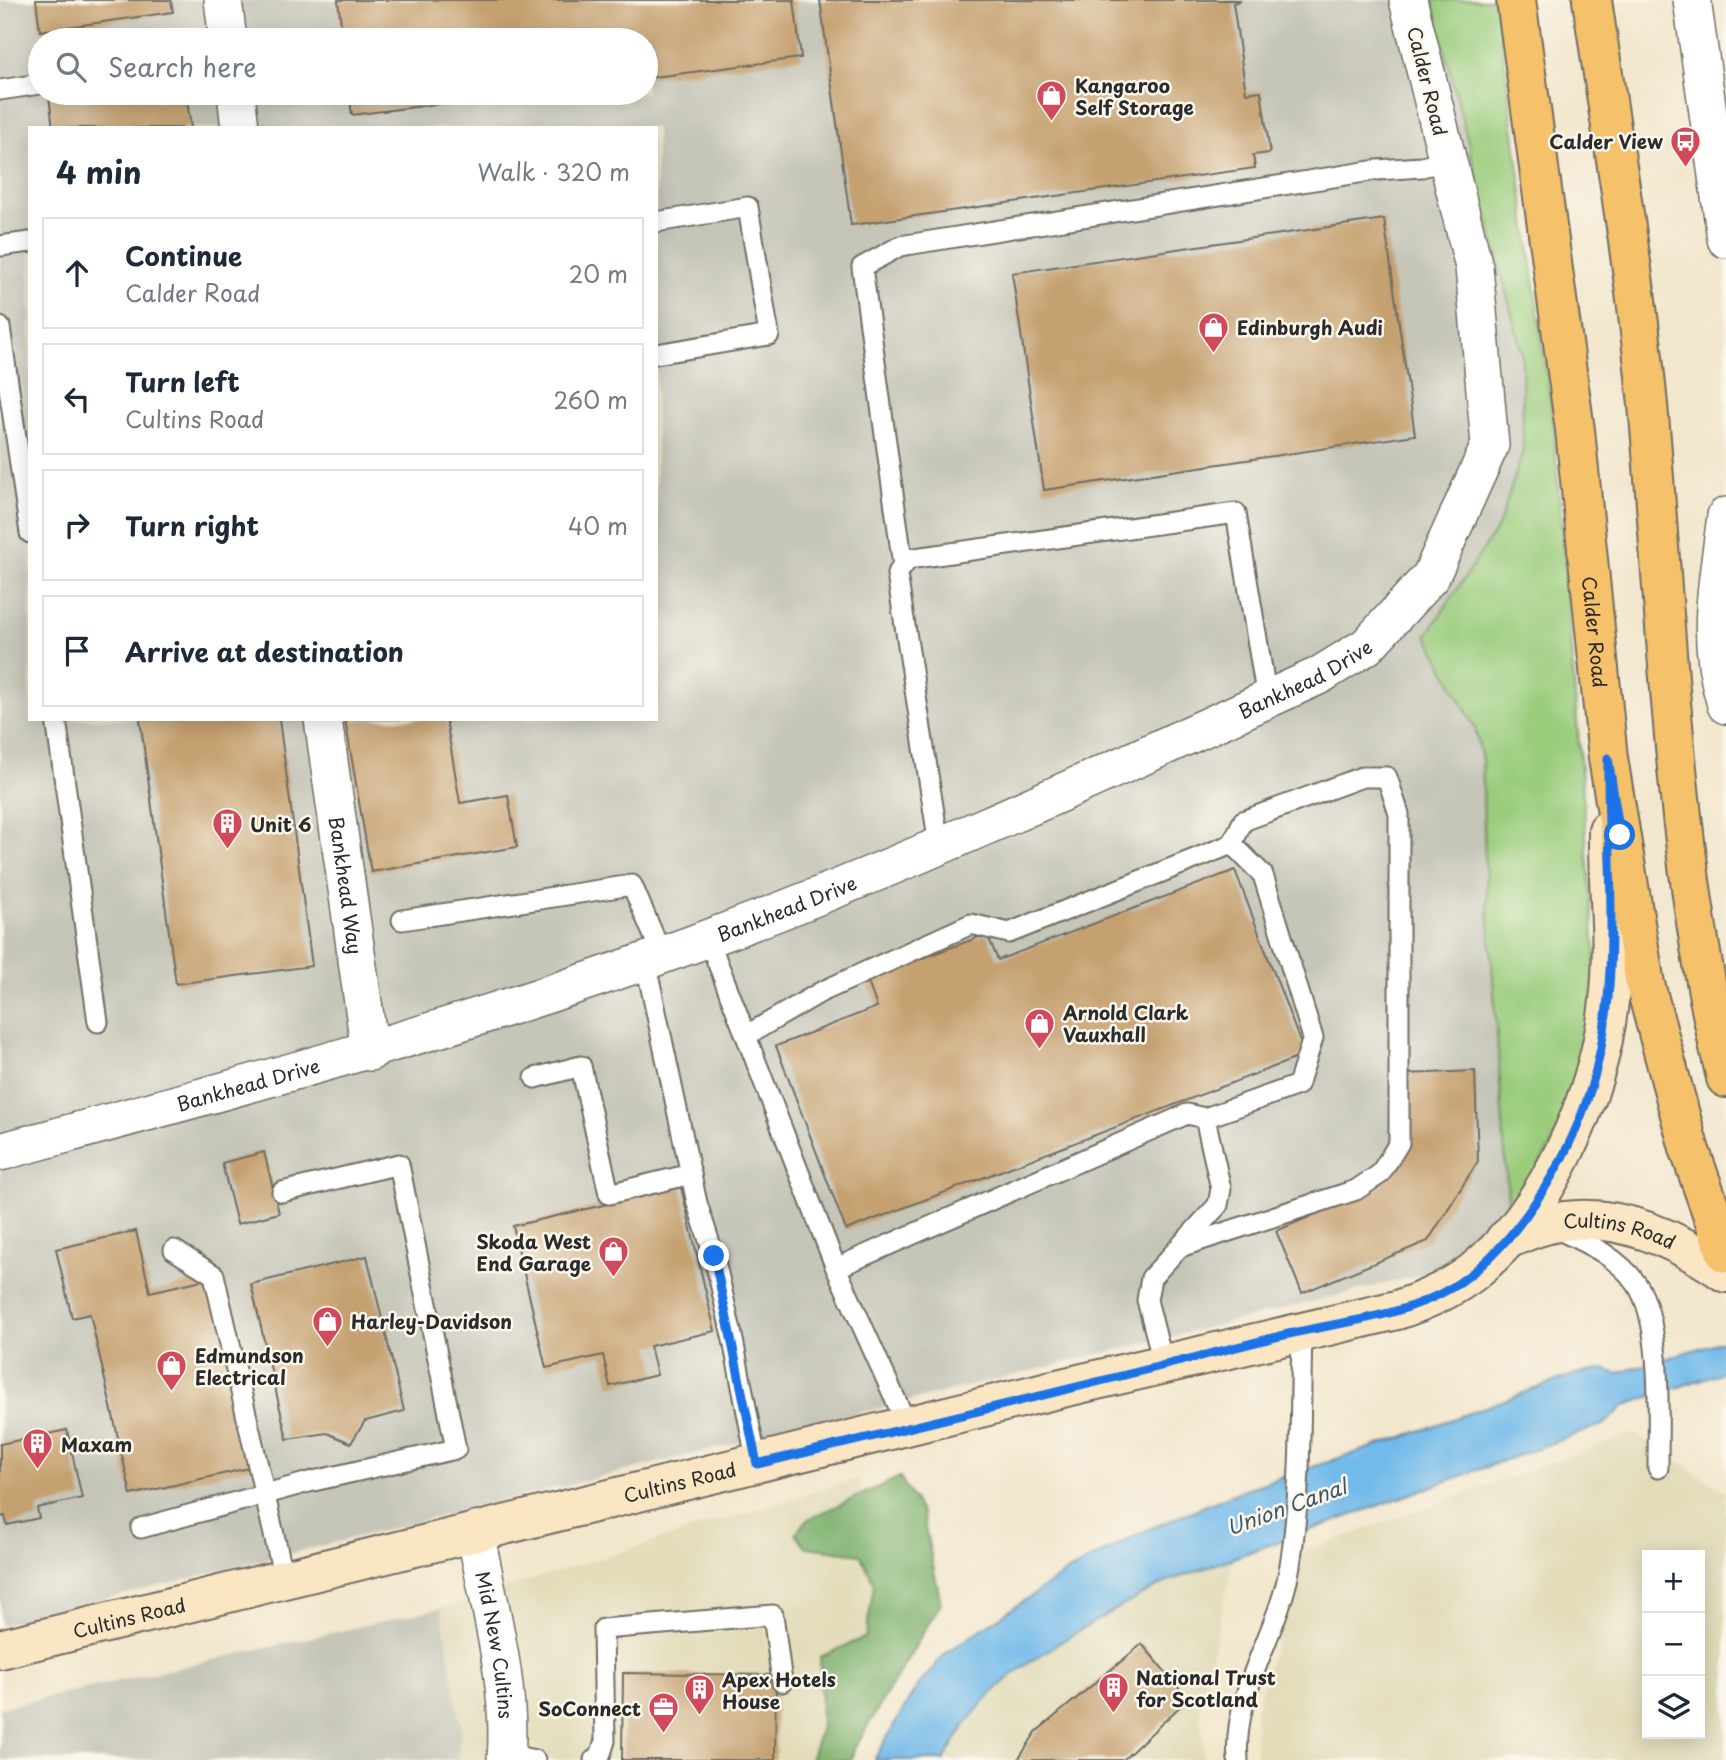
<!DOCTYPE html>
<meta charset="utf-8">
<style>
:root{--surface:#fff;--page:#f6f6f7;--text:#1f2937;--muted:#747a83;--line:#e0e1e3}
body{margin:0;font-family:"Playpen Sans",sans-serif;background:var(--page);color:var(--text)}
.controls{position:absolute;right:21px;bottom:21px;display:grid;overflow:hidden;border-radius:0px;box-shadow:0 4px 18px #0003}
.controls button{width:63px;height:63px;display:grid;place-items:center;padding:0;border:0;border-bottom:2px solid var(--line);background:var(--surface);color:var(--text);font:35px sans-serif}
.stop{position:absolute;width:21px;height:21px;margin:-16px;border:5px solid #1a73e8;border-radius:50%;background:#fff}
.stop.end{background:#1a73e8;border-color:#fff;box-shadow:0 2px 7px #0008}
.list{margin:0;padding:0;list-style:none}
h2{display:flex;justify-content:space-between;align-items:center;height:91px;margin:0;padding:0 28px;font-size:30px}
h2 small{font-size:23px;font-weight:400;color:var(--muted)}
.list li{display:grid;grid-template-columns:46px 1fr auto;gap:21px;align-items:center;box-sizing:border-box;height:112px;margin:0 14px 14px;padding:0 14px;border:2px solid var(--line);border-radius:0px}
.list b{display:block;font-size:26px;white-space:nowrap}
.list p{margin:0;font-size:23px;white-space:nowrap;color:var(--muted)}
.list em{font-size:23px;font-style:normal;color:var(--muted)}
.icon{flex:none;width:38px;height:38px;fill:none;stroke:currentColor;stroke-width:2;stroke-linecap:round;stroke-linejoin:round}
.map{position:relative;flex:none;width:1726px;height:1760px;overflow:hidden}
.search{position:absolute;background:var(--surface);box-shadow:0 4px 18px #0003;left:28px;top:28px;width:630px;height:77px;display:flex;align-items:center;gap:18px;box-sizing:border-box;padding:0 24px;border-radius:38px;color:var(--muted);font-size:26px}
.panel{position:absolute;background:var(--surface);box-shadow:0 4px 18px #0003;left:28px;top:126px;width:630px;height:595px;border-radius:0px}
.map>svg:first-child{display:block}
</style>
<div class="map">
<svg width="1726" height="1760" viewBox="0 0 1726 1760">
<rect width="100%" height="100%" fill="#fbf7ec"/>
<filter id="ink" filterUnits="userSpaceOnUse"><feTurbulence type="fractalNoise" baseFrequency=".0143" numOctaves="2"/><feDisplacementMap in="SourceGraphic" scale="14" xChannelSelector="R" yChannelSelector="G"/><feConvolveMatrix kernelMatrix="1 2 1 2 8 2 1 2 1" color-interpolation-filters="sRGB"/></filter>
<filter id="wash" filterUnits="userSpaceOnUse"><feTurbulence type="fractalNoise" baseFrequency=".00686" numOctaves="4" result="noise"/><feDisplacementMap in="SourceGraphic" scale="28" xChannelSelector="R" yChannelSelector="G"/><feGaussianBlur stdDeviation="1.57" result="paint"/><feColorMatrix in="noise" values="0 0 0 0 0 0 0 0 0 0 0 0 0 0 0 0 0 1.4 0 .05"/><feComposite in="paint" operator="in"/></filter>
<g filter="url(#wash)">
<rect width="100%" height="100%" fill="#f3e7ce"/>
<!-- built -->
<g fill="#e2dcba" fill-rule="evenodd">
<path d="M1634,1433L1726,1492V1760H1256L1255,1711L1304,1551ZM1647,1555H1700V1734H1647Z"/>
<path d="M858,1478L902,1621L843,1760H458L461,1726L441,1608Z"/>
<path d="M1234,1558L1200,1705L1204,1760H944L977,1707L1011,1673L1126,1601L1169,1581Z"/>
</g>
<!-- industrial -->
<g fill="#c5c5b8" fill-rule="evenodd">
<path d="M0,0H1496L1553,421L1585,798L1509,1213L1441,1270L0,1625ZM40,40H646V93H40ZM30,128H656V719H30Z"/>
<path d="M441,1608L461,1727L458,1760H0V1708Z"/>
</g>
<!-- green -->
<path fill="#9acc7c" stroke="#627c54" stroke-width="2" d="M1432,0H1496L1553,421L1596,963L1583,1066L1552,1144L1509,1213L1485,861L1482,759L1475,728L1427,635L1499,525L1523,451L1522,354Z"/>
<!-- forest -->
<path fill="#7bb06c" stroke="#536e4c" stroke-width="2" d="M900,1477L922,1513L941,1603L854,1749L851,1760H810L821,1727L820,1657L866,1637L874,1583L860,1554L806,1547L796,1533L808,1519Z"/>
<!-- water -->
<path fill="#72baea" stroke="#4e728a" stroke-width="2" d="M1726,1340V1371L1625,1405L1605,1424L1169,1581C1136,1597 1106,1615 1074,1634C1013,1671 979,1694 944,1760H874L916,1688L946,1653L1070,1570L1147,1530L1243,1490L1409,1435L1575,1374L1606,1369L1616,1374Z"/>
<g id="blocks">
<!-- building -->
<g fill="#c5a06f">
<path d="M36,0H171L173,12L40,31Z"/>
<path d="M338,0H794L801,58L646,78V40H343Z"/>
<path d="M820,0H1241L1233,3L1246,93L1261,91L1270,153L1253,155L1255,168L851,225Z"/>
<path d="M70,93H186L191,128H53L49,96Z"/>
<path d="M349,93H517V94L352,115Z"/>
<path d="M1384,219L1415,435L1044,490L1012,273Z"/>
<path d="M140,719H279L312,966L176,984Z"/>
<path d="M345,719H446L460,803L508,795L517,847L371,872Z"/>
<path d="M1235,870L1305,1055L846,1230L776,1046L877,1007L867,979L987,934L998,960Z"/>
<path d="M1475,1071L1478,1161L1428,1241L1302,1293L1276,1231L1380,1187L1409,1146L1407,1074Z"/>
<path d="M264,1152L279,1213L237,1224L222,1163Z"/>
<path d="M681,1187L715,1331L650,1346L657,1375L610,1386L603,1355L546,1368L513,1226Z"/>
<path d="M136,1231L150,1292L211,1278L253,1467L131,1495L90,1314L72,1318L56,1249Z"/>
<path d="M367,1256L404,1411L365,1421L351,1443L327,1433L287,1439L251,1284Z"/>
<path d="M67,1430L82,1498L37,1508L39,1518L7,1525L5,1516L0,1517V1444Z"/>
<path d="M1142,1644L1188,1699L1123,1760H1018L1036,1732Z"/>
<path d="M623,1673L776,1675L775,1760H622Z"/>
</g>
</g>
</g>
<g filter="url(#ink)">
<use href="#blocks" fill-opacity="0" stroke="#716d64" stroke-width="2"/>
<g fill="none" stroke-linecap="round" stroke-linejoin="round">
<defs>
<g id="lane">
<path d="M0,90L40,84"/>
<path d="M656,222L748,207L769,335L656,354"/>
<path d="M0,246L30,242"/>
<path d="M0,327L30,533"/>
<path d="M903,566L862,267L900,246L1377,170L1422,167L1448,160"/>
<path d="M56,719L98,1022"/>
<path d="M939,845L897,574L908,559L1236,513L1267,699"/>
<path d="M402,920L632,885L662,955"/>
<path d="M708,938L836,1268L908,1427"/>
<path d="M645,960L697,1203L714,1256L733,1340L757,1464"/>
<path d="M747,1035L821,992L971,924L1009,933L1232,844"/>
<path d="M535,1078L581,1066L609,1194L691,1174"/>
<path d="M1557,1229C1586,1243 1617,1256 1636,1283C1663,1321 1658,1421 1658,1468"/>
<path d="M1180,1247L1356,1190L1380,1174L1399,1143V814L1387,777H1362L1243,821L1232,844L1263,875L1313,1038L1298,1085L1205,1118"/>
<path d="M174,1250L214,1275L284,1578"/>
<path d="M836,1268L1187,1114L1205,1118L1221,1189L1218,1205L1151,1278L1147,1300L1164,1366"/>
<path d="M141,1528L309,1482L456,1449L399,1164L282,1192"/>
<path d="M506,1754L535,1760"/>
<path d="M594,1760L600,1756L605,1741L603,1629L773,1615L782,1682"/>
<path d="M1238,1760C1232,1690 1280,1632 1290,1565C1302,1488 1300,1408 1302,1330"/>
</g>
<g id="street">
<path d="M223,0L228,40"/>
<path d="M1692,0L1726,239"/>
<path d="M236,93L240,128"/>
<path d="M1726,516C1717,587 1705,634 1726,705"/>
<path id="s1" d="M323,719L370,1052"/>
<path id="s2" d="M0,1152C232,1089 464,1028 690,945C905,867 1113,770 1320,675L1367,646L1431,576L1490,445L1474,267L1408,0"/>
<path id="s3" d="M475,1531C489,1606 512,1684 506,1760"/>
</g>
<g id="secondary">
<path id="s4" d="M1505,1240C1518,1235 1532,1228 1545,1225C1610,1207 1674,1237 1726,1273"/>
<path id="s5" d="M0,1649L1049,1391L1397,1310C1424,1301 1450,1290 1473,1272C1548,1212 1599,1095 1609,1001C1616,945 1607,887 1608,830"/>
</g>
<g id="primary">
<path id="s6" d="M1516,0L1575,430L1608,758L1645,984L1689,1148L1726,1253"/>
<path d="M1592,0C1613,146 1639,292 1651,439C1668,653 1676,868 1726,1078"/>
</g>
</defs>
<!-- lane casing -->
<use href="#lane" stroke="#716d64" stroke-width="23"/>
<!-- street casing -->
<use href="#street" stroke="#716d64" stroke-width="40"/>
<!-- secondary casing -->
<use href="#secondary" stroke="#716d64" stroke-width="42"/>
<!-- primary casing -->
<use href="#primary" stroke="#716d64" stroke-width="42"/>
<!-- lane -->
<use href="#lane" stroke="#fff" stroke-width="19"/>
<!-- street -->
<use href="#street" stroke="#fff" stroke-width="37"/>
<!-- secondary -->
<use href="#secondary" stroke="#fbe6c4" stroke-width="38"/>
<!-- primary -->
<use href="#primary" stroke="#f5c16b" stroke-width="38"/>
</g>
</g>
<g fill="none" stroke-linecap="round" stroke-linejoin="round" filter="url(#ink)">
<!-- route -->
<path stroke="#1a73e8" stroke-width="9" d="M714,1256L757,1464C930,1423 1104,1381 1276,1337C1334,1322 1399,1319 1451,1288C1516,1248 1569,1159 1591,1088C1623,984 1607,866 1608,758L1620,835"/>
</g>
<!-- icons -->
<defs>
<symbol id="shop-pin" viewBox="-11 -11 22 30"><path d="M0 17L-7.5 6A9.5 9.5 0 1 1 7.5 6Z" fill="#d1495b" stroke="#fbf7ec"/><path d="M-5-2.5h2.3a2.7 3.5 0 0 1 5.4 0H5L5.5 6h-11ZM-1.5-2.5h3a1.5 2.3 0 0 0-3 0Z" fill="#fff"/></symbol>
<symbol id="bus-pin" viewBox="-11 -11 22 30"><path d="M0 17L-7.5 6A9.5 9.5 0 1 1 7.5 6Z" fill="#d1495b" stroke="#fbf7ec"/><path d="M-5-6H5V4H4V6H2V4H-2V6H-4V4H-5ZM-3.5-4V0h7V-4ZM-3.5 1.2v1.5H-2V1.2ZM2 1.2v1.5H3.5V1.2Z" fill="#fff"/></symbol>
<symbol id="building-pin" viewBox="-11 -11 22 30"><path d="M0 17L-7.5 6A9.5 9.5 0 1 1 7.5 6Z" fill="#d1495b" stroke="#fbf7ec"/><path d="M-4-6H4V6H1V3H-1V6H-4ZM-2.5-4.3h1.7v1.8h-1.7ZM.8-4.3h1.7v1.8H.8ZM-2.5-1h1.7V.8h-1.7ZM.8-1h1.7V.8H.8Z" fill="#fff"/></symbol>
<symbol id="office-pin" viewBox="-11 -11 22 30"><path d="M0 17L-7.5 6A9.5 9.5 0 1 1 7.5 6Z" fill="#d1495b" stroke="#fbf7ec"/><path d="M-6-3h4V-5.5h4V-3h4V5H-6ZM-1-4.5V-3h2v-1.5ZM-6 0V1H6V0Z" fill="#fff"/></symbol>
</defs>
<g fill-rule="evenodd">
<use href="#shop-pin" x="1034" y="78" width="35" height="47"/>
<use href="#bus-pin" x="1668" y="124" width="35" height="47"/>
<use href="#shop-pin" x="1196" y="310" width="35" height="47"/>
<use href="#building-pin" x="210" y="806" width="35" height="47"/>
<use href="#shop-pin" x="1022" y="1006" width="35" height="47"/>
<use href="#shop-pin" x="596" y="1234" width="35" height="47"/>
<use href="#shop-pin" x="310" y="1304" width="35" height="47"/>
<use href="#shop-pin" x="154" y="1348" width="35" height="47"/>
<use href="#building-pin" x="20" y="1426" width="35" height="47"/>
<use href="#building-pin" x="1096" y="1670" width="35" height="47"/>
<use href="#building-pin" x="682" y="1672" width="35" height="47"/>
<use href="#office-pin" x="646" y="1690" width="35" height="47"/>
</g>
<g text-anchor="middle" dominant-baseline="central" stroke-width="5" stroke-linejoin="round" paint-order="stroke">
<!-- street labels -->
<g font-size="19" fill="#2b2b2b" stroke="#fbf7ec">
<text transform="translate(1428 81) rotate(76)">Calder Road</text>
<text stroke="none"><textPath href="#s6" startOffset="637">Calder Road</textPath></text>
<text stroke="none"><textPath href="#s2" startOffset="1391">Bankhead Drive</textPath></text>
<text stroke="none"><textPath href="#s1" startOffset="168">Bankhead Way</textPath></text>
<text stroke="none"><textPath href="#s2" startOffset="824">Bankhead Drive</textPath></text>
<text stroke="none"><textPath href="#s2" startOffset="257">Bankhead Drive</textPath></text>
<text stroke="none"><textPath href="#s4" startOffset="119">Cultins Road</textPath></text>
<text stroke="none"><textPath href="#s5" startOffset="700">Cultins Road</textPath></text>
<text stroke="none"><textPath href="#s5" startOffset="133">Cultins Road</textPath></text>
<text stroke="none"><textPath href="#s3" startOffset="116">Mid New Cultins</textPath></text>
</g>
<!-- poi labels -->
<g font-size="19" font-weight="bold" fill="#2b2b2b" stroke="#fbf7ec" text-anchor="start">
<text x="1075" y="85">Kangaroo<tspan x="1075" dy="22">Self Storage</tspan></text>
<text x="1663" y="141" text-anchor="end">Calder View</text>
<text x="1237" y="327">Edinburgh Audi</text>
<text x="250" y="824">Unit 6</text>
<text x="1063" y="1012">Arnold Clark<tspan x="1063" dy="22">Vauxhall</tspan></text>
<text x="591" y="1241" text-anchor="end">Skoda West<tspan x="591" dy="22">End Garage</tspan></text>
<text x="351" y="1321">Harley-Davidson</text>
<text x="195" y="1355">Edmundson<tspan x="195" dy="22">Electrical</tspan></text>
<text x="61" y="1444">Maxam</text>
<text x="1136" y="1677">National Trust<tspan x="1136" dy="22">for Scotland</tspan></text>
<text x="722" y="1679">Apex Hotels<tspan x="722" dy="22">House</tspan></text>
<text x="641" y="1708" text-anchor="end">SoConnect</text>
</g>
<!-- water labels -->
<g font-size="21" font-style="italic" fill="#405664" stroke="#fbf7ec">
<text transform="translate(1286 1506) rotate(-20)">Union Canal</text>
</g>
</g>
</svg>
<div class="controls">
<button>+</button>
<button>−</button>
<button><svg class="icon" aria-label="layers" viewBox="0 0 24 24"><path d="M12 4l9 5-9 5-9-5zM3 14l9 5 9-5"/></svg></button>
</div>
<div class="stop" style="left:1620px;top:835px"></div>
<div class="stop end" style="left:714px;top:1256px"></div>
<div class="search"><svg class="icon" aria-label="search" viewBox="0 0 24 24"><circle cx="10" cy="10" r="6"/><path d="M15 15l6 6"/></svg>Search here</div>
<section class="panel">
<h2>4 min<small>Walk · 320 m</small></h2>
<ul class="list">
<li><svg class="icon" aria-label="ahead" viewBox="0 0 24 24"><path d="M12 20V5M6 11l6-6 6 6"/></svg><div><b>Continue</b><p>Calder Road</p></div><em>20 m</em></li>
<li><svg class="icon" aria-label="left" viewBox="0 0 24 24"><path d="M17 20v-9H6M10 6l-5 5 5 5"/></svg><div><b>Turn left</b><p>Cultins Road</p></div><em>260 m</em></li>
<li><svg class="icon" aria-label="right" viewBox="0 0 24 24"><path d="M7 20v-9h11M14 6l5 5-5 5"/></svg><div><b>Turn right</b></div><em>40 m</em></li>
<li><svg class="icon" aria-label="arrive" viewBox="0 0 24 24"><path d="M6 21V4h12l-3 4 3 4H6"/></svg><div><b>Arrive at destination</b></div></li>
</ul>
</section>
</div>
